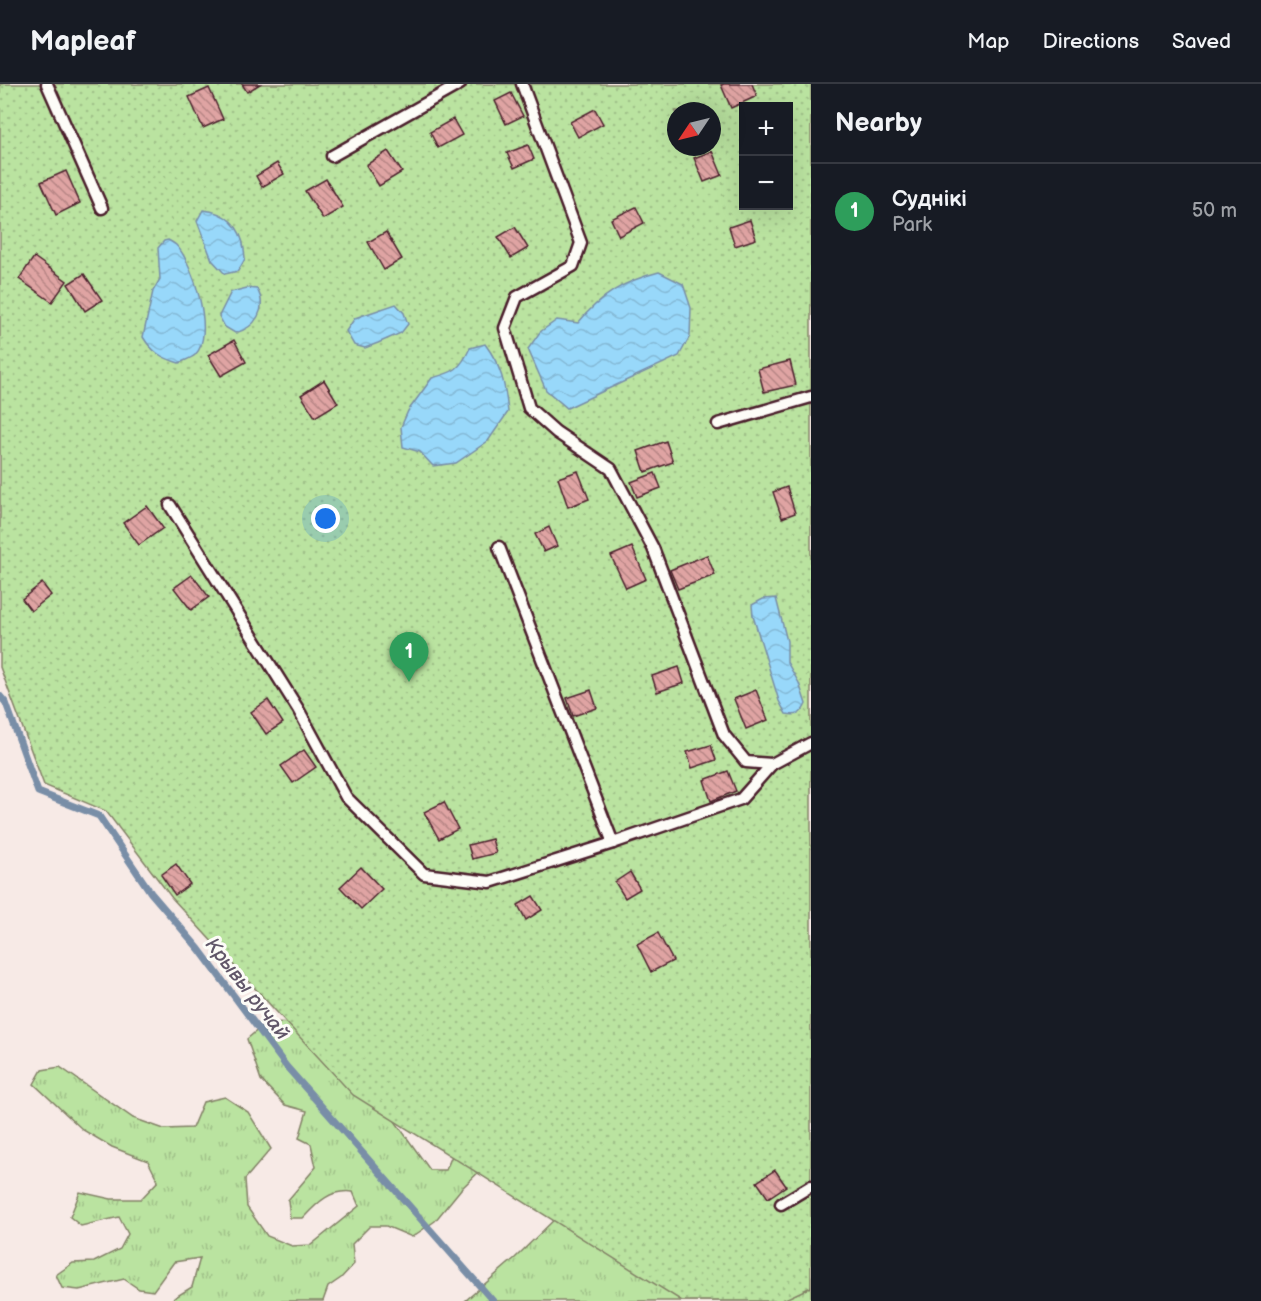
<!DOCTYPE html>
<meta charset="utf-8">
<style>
:root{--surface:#171b24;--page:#20242c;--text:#f1f3f6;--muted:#9ea1a6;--line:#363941;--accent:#d1495b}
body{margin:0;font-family:"Balsamiq Sans",sans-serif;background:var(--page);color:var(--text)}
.controls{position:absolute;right:18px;top:18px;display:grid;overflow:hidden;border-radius:0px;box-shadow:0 6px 24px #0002}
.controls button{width:54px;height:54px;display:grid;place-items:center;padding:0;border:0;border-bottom:2px solid var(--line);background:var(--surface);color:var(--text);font:30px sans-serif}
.compass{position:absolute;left:667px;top:18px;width:54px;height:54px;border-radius:50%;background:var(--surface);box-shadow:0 6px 24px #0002;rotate:235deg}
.you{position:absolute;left:326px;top:435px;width:21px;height:21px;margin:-15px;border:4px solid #fff;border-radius:50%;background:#1a73e8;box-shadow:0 0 0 9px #1a73e833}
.badge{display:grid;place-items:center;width:39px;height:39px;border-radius:50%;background:var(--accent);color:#fff;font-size:20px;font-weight:700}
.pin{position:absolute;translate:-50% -50px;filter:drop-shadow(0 2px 3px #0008)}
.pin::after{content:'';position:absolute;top:32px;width:21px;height:18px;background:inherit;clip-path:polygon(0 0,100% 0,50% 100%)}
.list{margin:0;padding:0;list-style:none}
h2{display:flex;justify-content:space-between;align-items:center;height:78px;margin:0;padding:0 24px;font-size:26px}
h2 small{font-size:20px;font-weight:400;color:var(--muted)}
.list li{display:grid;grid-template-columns:39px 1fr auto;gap:18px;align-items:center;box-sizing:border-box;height:96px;padding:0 24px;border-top:2px solid var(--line)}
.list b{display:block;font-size:22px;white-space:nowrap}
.list p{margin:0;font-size:20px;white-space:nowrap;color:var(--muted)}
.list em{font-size:20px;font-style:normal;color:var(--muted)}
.map{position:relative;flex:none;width:811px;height:1217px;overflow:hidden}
header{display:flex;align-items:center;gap:36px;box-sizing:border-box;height:84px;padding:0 30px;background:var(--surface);border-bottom:2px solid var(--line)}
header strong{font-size:28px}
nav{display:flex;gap:33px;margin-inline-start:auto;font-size:21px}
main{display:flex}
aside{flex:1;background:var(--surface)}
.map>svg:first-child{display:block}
</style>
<header>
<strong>Mapleaf</strong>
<nav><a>Map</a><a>Directions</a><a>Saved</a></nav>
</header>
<main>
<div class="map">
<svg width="811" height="1217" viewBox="0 0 811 1217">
<defs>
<pattern id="grass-tufts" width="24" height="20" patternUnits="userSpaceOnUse" patternTransform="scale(1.5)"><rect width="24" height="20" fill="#bae3a0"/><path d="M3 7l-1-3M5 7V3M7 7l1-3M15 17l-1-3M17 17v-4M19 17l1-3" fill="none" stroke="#a1c28a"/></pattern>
<pattern id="garden-dots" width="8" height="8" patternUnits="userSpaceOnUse" patternTransform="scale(1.5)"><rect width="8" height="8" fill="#bae3a0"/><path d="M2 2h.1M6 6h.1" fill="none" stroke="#a1c28a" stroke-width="1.8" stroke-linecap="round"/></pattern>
<pattern id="water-waves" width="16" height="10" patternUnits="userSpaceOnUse" patternTransform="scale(1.5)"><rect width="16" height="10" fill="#98d8fa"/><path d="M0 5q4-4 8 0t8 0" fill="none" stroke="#84b9d6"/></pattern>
<pattern id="building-back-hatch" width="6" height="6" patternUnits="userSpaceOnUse" patternTransform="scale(1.5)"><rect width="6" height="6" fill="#dfa4a3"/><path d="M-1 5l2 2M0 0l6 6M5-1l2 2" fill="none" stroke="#b78585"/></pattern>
</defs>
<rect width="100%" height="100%" fill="#f7eae6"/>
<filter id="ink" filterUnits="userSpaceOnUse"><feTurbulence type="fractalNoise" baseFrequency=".0167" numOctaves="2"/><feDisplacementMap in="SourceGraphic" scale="12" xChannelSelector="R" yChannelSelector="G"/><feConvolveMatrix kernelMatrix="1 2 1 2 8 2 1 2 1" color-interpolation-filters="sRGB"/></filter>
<g filter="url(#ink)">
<!-- grass -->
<g fill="url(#grass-tufts)" stroke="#828166" stroke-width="1.5">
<path d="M267,938L302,939L357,984L430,1086H446L465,1040L486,1081L461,1105L435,1137L412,1153L386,1142H370L352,1160L354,1180L341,1194L328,1203L323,1217H173L174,1214L192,1203L200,1174L174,1178L153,1207L139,1205L124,1195L79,1206L62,1204L56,1191L73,1179L94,1178L120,1165L128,1150L119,1133L81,1142L70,1133L80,1108L111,1115H141L158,1097L148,1077L112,1063L83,1046L34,1000L42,986L60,983L133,1034L164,1045L192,1044L203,1018L225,1013L248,1028L271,1065L245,1095L247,1123L267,1152L292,1162L311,1161L359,1122L353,1108C330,1105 318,1118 303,1134H290L288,1116L316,1083L311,1060L299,1054L307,1027L285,1021L261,996L247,955Z"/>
<path d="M562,1128L811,1192V1217H465L515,1174Z"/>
</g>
<!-- garden -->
<path fill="url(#garden-dots)" stroke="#828166" stroke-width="1.5" fill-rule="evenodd" d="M0,0H811V1203L781,1217H682L353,1011L172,814L106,727L44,701L0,583ZM744,22H788V122H744ZM676,27H712V63H676Z"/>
<!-- water -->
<g fill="url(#water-waves)" stroke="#798ea7" stroke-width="1.5">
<path d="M203,126C226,128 241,142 244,165C244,166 245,173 245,174C244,178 240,183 238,187L225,190L212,176L197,137Z"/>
<path d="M168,156C168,156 175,160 176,161C193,178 216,251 195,271C192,274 183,277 179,279C162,274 152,268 143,253L153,207L160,195L158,164L164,157Z"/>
<path d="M659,188L683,200L691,224L690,252L679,272L567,324L546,306L528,265L540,248L557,236L578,239C601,211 624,197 659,188Z"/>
<path d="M247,204L257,205C268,224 256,244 235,249L225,243L219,232L231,208Z"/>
<path d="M396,220L404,229L408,240L401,249L378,259L365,264L354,261L346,247L355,234Z"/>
<path d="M485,260C502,283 505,300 508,328L488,357L456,379L433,382L420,368L403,363L401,343L408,327L432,294C454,288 460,286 470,264Z"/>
<path d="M776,514L787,557V578L799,599L806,620C801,631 797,632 786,630L779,617L753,532L752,521L763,515Z"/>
</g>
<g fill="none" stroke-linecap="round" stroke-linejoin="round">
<!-- stream -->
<path stroke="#798ea7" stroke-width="7" d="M0,612L6,619L38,708L99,732L151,809L199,865L286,982L493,1217"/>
</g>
<!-- building -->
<g fill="url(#building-back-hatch)" stroke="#4a1f2b" stroke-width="1.5">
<path d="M242,0H260L247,8Z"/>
<path d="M724,0H752L757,12L731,24L721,1Z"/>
<path d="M209,4L223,35L203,44L189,13Z"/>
<path d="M511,9L523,32L506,40L495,17Z"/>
<path d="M595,25L603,40L578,53L570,38Z"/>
<path d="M453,35L462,51L438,64L430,48Z"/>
<path d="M528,61L534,75L514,84L507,69Z"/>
<path d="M388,67L402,88L379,102L366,81Z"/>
<path d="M712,67L722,91L704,98L694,74Z"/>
<path d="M277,79L284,90L262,103L256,92Z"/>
<path d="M66,87L80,119L56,131L41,98Z"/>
<path d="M326,95L343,123L323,135L305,107Z"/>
<path d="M636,123L644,139L619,152L611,135Z"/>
<path d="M750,136L756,155L735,162L729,143Z"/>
<path d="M515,143L528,164L511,174L498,153Z"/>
<path d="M386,148L402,175L384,186L368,158Z"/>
<path d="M34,173L67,197L52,218L19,195Z"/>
<path d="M84,190L102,216L85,227L68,200Z"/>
<path d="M234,256L246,278L221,292L208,271Z"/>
<path d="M790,277L796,301L764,308L758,285Z"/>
<path d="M324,296L338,319L315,333L301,311Z"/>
<path d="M666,357L673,378L645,388L638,367Z"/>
<path d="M578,387L589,415L568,423L558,394Z"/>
<path d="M655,389L661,404L637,413L631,398Z"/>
<path d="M787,403L795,429L782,434L773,408Z"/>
<path d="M147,422L163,444L139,461L123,439Z"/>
<path d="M549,443L557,462L544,468L535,450Z"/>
<path d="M632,463L646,495L626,504L611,472Z"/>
<path d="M707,471L715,491L678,505L670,486Z"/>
<path d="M192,491L209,513L191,526L174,504Z"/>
<path d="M42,499L51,511L31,527L22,515Z"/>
<path d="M679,583L684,599L657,608L652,592Z"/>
<path d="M591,606L597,624L573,632L567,614Z"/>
<path d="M756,606L768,636L746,645L734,615Z"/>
<path d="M268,616L283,639L266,650L251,628Z"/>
<path d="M711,661L716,676L692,684L687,668Z"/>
<path d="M304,666L316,683L293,699L281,682Z"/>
<path d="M728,687L736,707L711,717L704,696Z"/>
<path d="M444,718L458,745L439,755L424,728Z"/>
<path d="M492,755L496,769L472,775L468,761Z"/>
<path d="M176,780L190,800L175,811L161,791Z"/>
<path d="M361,783L382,805L361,825L340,803Z"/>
<path d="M630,788L640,805L625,814L615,798Z"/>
<path d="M533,812L542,826L526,836L518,821Z"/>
<path d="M658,849L673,877L651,888L637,860Z"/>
<path d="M775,1086L786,1102L768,1114L757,1098Z"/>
</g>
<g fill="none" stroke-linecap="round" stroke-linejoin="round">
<defs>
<g id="lane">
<path d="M47,0L102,124"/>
<path d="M522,0L581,159L573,182L517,213L505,244L529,324L556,348L611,385L653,464L724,651L746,678L772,680"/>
<path d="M332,72L460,0"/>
<path d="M718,340L811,313"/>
<path d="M170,421L298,625L346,713L424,790L490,798L613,759L741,715L772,680L811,659"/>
<path d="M499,463L613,759"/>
<path d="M781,1120L811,1102"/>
</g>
</defs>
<!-- lane casing -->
<use href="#lane" stroke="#4a1f2b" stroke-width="15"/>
<!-- lane -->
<use href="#lane" stroke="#fdfcf7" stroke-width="10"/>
</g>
</g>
<g text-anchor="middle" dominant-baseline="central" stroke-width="6" stroke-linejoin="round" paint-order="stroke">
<!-- water labels -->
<g font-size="20" font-style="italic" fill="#615669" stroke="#fdfcf7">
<text transform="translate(247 905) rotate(52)">Крывы ручай</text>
</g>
</g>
</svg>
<div class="controls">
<button>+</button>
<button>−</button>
</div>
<svg class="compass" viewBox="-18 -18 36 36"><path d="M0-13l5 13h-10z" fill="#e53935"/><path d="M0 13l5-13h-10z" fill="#9ea1a6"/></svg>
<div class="you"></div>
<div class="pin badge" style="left:409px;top:598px;background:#2e9e5b">1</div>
</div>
<aside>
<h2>Nearby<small></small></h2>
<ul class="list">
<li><span class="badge" style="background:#2e9e5b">1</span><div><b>Суднікі</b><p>Park</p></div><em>50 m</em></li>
</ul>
</aside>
</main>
